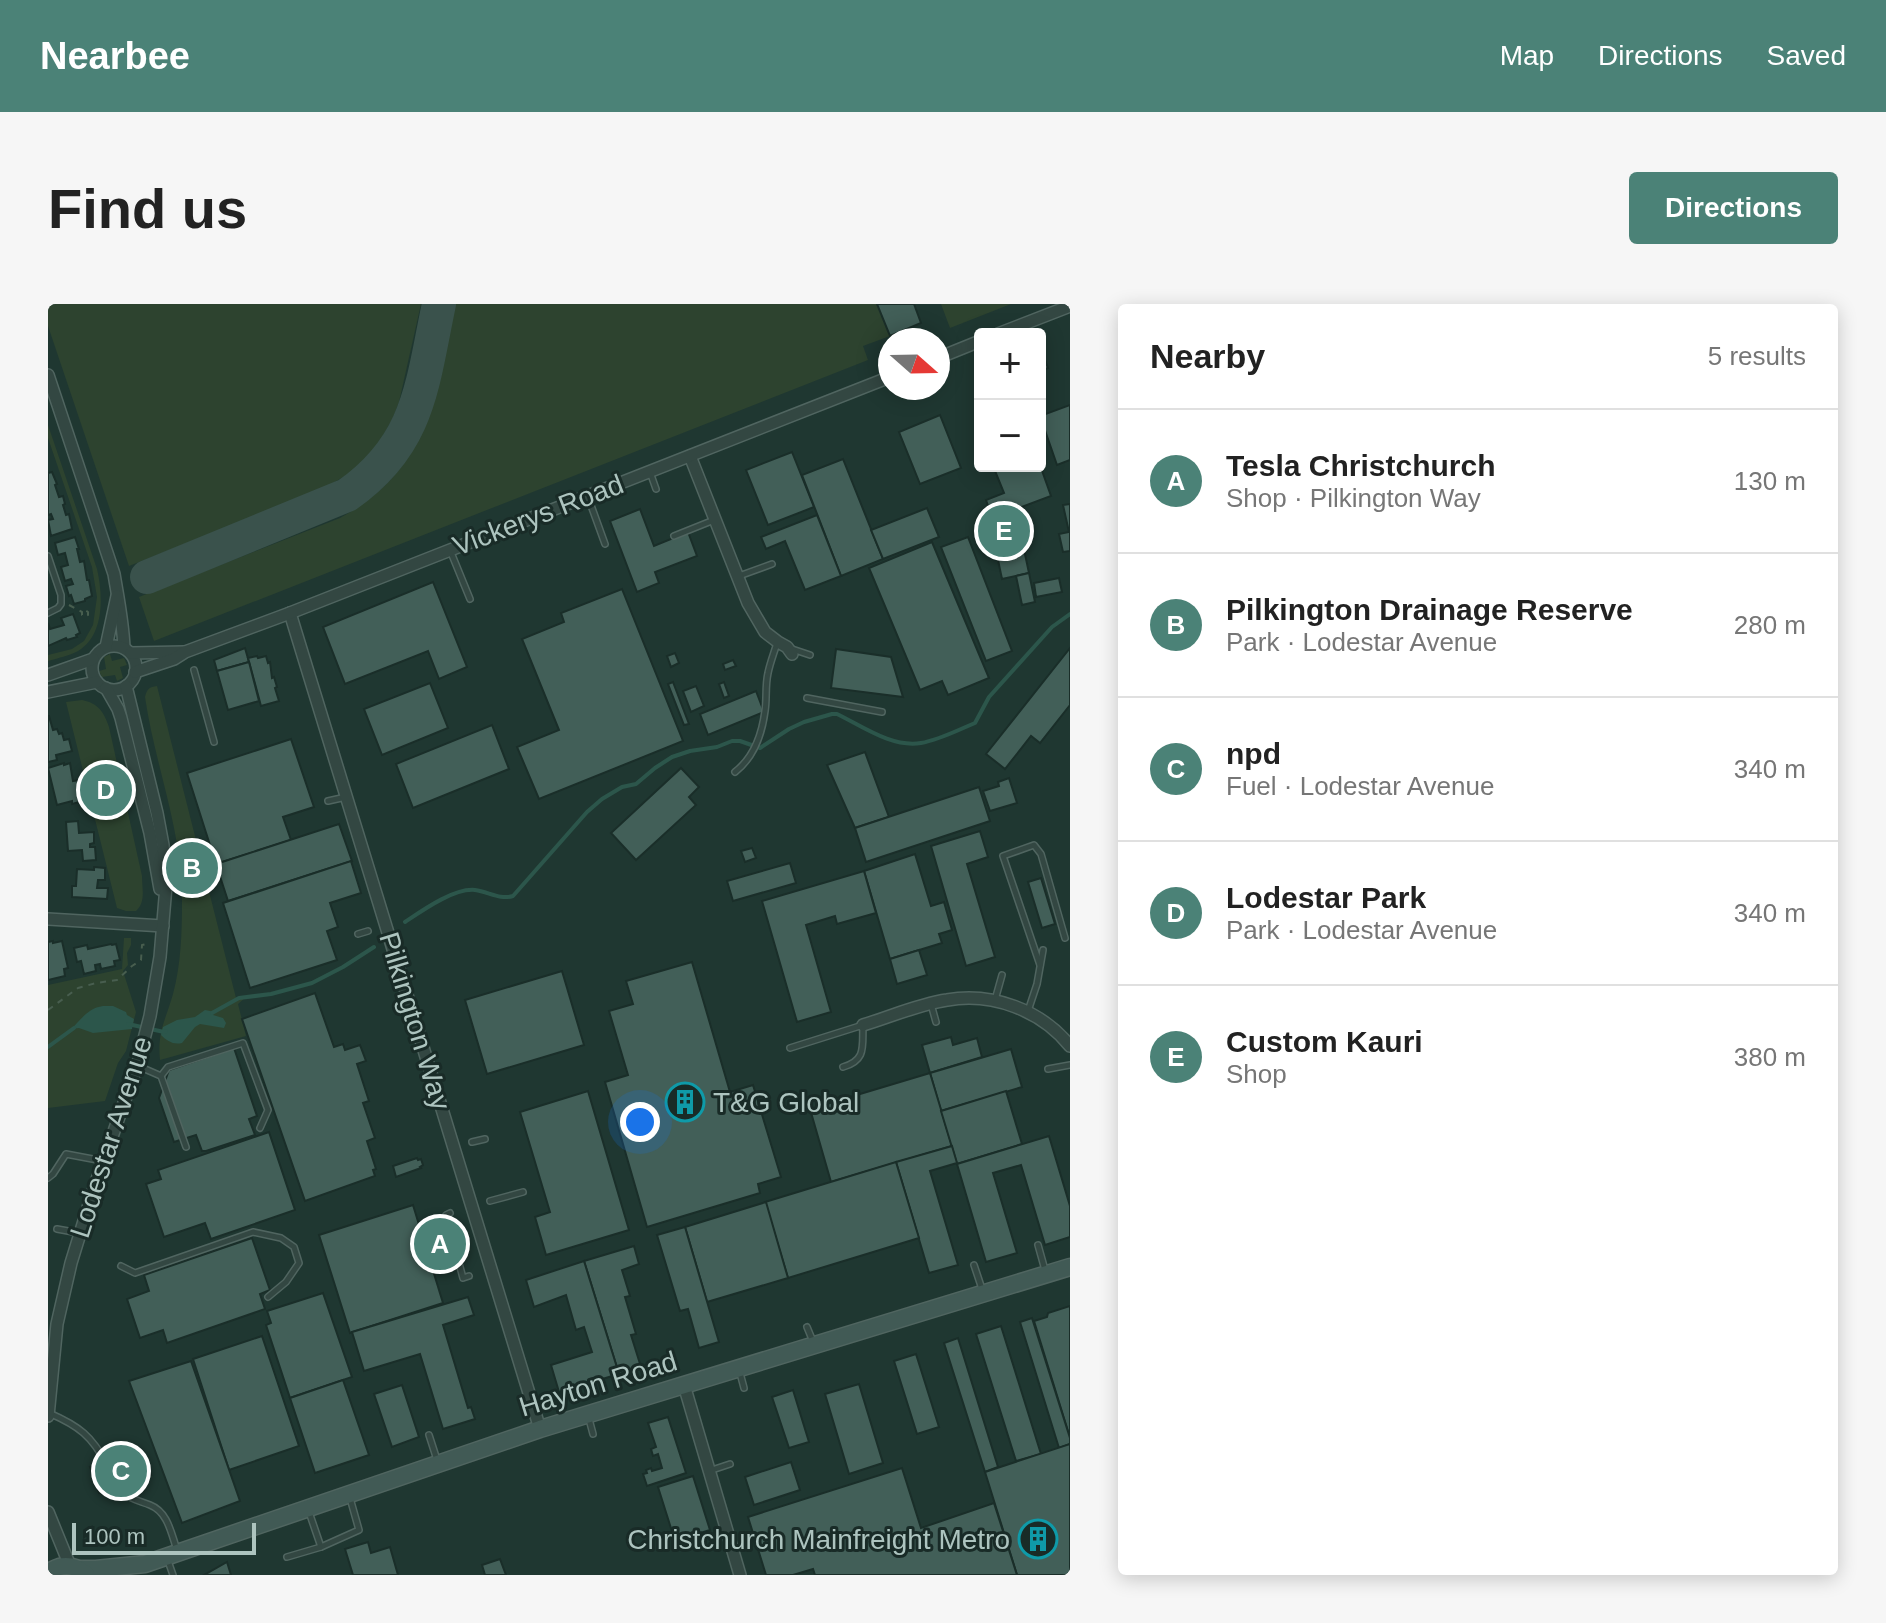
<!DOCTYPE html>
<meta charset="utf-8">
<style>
:root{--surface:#fff;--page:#f6f6f6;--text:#222;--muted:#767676;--line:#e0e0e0;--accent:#4b8277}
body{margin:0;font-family:Helvetica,sans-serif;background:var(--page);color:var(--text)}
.controls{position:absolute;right:24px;top:24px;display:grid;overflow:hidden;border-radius:8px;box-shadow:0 4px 20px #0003}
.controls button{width:72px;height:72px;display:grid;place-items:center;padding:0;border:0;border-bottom:2px solid var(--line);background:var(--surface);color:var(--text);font:40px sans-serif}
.compass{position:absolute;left:830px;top:24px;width:72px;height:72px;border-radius:50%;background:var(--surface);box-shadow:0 4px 20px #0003;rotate:110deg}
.scale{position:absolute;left:24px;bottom:20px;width:184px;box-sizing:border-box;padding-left:8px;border:4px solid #adc4bf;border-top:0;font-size:22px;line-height:28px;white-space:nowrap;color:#adc4bf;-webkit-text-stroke:6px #192b27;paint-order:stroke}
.you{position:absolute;left:592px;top:818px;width:28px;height:28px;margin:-20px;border:6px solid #fff;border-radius:50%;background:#1a73e8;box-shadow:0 0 0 12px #1a73e833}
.badge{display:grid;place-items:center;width:52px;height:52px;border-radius:50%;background:var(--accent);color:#fff;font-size:26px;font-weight:700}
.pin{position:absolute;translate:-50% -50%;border:4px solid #fff;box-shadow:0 2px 8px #0006}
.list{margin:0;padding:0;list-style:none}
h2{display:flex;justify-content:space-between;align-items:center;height:104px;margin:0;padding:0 32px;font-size:34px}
h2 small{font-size:26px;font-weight:400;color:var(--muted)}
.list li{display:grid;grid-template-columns:52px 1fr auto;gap:24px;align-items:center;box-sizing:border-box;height:144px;padding:0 32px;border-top:2px solid var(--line)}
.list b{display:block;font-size:30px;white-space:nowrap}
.list p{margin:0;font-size:26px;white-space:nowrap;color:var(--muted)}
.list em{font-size:26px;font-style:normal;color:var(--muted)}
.map{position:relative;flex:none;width:1022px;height:1271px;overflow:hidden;border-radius:8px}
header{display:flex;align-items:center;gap:48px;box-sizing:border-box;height:112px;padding:0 40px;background:var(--accent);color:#fff}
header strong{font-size:38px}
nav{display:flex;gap:44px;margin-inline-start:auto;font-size:28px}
.intro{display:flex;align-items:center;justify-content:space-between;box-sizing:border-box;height:192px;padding:0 48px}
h1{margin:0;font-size:56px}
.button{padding:20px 36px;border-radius:8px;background:var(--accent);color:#fff;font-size:28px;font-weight:700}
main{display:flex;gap:48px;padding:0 48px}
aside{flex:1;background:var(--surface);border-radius:8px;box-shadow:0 4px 20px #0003}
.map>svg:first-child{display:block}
</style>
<header>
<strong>Nearbee</strong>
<nav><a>Map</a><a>Directions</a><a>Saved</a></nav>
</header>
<div class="intro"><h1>Find us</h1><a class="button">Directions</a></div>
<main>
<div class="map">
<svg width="1022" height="1271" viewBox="0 0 1022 1271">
<rect width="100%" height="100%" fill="#1f3731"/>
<!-- green -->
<g fill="#2d432f">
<path d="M0,0H373L351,98L345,114L328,144L304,168L271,187L81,262L0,22Z"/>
<path d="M406,0H829L842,32L815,42L820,56L106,337L91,293L292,214C384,164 386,91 406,0Z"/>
<path d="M893,0H963L902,24Z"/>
<path d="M0,121L49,265C55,291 57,331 30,347C21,352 10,354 0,357V351L24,345L36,337L45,321L49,293L44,263L0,134Z"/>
<path d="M62,350L64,357L76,354L79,361L72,363L75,374L69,377L67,371L54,373L51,367L58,365L56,353Z"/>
<path d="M109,382L188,694L198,693L190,700L198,732L112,756C109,728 118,715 125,690C133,661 134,628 134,598C135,528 107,462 97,393C99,385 101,383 109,382Z"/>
<path d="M34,396C50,399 56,408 61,423L94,572C94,585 98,598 88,607H78L69,604L18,398Z"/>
<path d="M76,634H83V641L79,649L80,661L75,667L88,708L78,747L70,759L57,797L0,804V681L74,665Z"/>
</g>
<!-- water -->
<g fill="#2c564b">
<path d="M55,702H65L78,708L79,711L86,715L84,725L45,729L31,724L23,725C34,715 40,704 55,702Z"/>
<path d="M157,706L167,708L165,711L175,714L178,719L176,724L152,720L147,723L134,739C125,741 119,737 113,731L115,723L129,716L147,713Z"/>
</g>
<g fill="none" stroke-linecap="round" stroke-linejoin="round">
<!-- stream -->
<g stroke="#2c564b" stroke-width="4">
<path d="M357,618C375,606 406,584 427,586C441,588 452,596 465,592L539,508L554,495L574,483L588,480L607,464L624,453L642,447L669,443L684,437H692L712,444L741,425L756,418L784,410H789C814,422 844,444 873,439C891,436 910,426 927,419L941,393L1004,323L1022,310"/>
<path d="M164,709L191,694L223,690L264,679L295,663L326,643"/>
<path d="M80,720L116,728L118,727"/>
<path d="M0,743L26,724"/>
</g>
<!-- taxiway -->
<path stroke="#3a524c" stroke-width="34" d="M99,273L299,191C372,140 374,80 391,0"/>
</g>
<!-- building -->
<g fill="#425f58" stroke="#1a2e29" stroke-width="2">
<path d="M829,0H866L873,19L842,32Z"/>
<path d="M995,51L1000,64L992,67V52Z"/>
<path d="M1022,101V156L1009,161L992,112Z"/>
<path d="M892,111L913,164L872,180L851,128Z"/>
<path d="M744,148L766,203L720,221L698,166Z"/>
<path d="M795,155L835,255L793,272L754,171Z"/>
<path d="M992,161L1003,192L944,214L938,196L956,189L945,162Z"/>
<path d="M4,168L9,180L7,181L11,193L15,192L17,200L15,201L18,211L21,210L24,225L3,232L0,216L5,215L3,210L0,211V169Z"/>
<path d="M1022,200V247L1015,248L1011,230L1021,228L1015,201Z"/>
<path d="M879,204L891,233L835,255L823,226Z"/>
<path d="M592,205L606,242L640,228L649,252L607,268L611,279L589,288L562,217Z"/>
<path d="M769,211L793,272L757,286L737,237L718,245L713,233Z"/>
<path d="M970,217L981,269L954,275L943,223Z"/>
<path d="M27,233L31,245H29L32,258L36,257L39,276H41L44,292L37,295V297L26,300L23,291L21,292L18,282L25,280L23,275L17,277L13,263L20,261L17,249L10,251L7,239Z"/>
<path d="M920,233L964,347L938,357L893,243Z"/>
<path d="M884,238L941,374L900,391L894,377L872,386L821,264Z"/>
<path d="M981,269L987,298L974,301L968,272Z"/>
<path d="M1011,274L1014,288L988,293L986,279Z"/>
<path d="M385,278L419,363L391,375L380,347L297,380L275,323Z"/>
<path d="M574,285L635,437L491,495L469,443L511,426L474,335L516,318L513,309Z"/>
<path d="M25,310L32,329L28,331L29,333L19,336L18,334L0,342V319L2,325L16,321L13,314Z"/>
<path d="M197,344L201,358L169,367L166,356Z"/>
<path d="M1022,344V401L992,439L983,432L957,465L938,450Z"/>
<path d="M788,345L843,353L855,393L783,384Z"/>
<path d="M627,349L631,359L623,363L619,352Z"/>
<path d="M209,352L210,354L218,352L220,359L222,358L224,374L226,373L229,383L227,384L231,397L213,402L200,354Z"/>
<path d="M685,356L688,362L677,366L675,360Z"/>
<path d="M201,358L211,397L180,406L169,367Z"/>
<path d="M625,378L641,420L636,421L620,380Z"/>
<path d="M676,378L681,392L676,394L671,380Z"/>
<path d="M382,379L400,424L334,451L316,405Z"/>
<path d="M648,382L656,402L643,408L635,387Z"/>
<path d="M708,387L716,408L660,431L652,410Z"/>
<path d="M0,412H1L5,426L9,425L11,430L14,429L16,436L21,435L24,447L8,451L9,456L0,458Z"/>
<path d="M444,421L461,465L365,504L348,460Z"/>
<path d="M243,435L266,503L235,513L243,536L168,560L139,469Z"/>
<path d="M817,448L841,513L807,524L779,461Z"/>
<path d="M16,459V461L22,459L25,477L31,476L35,497L24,500V497L9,501L0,464Z"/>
<path d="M633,464L651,483L641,493L648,501L588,556L563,529Z"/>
<path d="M961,474L969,499L942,507L935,487L951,482L950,478Z"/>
<path d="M931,483L942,517L818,558L807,524Z"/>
<path d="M30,517L31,529L46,528V539L42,540V543H47L48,556L35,557L34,546L20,547L18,518Z"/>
<path d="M291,520L304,557L180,597L168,560Z"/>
<path d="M932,527L940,553L919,560L947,653L918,662L883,542Z"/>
<path d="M704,544L708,554L697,558L693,547Z"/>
<path d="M867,550L883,602L896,598L904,626L891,630L894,639L842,655L816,567Z"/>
<path d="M303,557L313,589L282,599L290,623L279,627L289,656L202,684L175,599Z"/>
<path d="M742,559L748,579L685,597L679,577Z"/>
<path d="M46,563L57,564V576H50L49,584H60L59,595L24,593V582H28L29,565L46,566Z"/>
<path d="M816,567L828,609L789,620L787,612L758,621L783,708L749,718L714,597Z"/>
<path d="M993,574L1007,620L994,624L980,578Z"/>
<path d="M5,637V639L14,637L20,664L16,665L17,672L0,676V638Z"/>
<path d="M63,640L64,641L68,640L72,656L66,657L67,662L53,665L52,660L47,661L48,667L36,670L33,657L29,658L26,644L39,641L40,645Z"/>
<path d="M871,646L879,671L849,680L842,655Z"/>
<path d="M644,658L682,788L705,781L733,873L710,880L712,889L599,923L557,778L580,771L561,707L585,700L578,677Z"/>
<path d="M514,667L536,741L439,770L417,696Z"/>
<path d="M267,689L286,743L295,740L297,746L312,741L318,757L309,760L321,797L315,799L327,834L319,837L328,865L325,866L327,872L257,897L194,715Z"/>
<path d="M903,733L905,741L929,734L934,753L882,769L874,741Z"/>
<path d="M186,744L209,812L201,815L207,831L158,847H154L148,831L126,838L111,794L121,766Z"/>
<path d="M963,745L974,783L893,807L882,769Z"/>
<path d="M882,769L904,842L783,878L762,805Z"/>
<path d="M540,787L581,926L498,951L487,913L502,908L472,808Z"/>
<path d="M958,787L974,840L909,860L893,807Z"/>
<path d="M221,828L247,906L163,935L157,919L116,933L98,880L113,875L110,866Z"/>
<path d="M1001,832L1022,902V933L997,941L973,861L945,869L969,949L938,958L909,860Z"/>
<path d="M904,842L909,859L882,867L910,961L881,969L848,858Z"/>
<path d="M369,854L370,856L373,855L375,861L372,863L373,864L348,873L345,862Z"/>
<path d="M848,858L871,934L740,974L717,898Z"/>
<path d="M718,898L740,974L659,998L637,923Z"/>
<path d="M365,901L395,999L302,1029L271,931Z"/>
<path d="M637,923L671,1038L651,1044L640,1005L632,1007L609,931Z"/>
<path d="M400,929L405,945L385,951L380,935Z"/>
<path d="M204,934L222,986L212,990L217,1005L119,1039L115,1026L92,1034L79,995L101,987L96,971Z"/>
<path d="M586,942L591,960L574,966L582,992L577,993L588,1030L583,1031L593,1063L571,1070L536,957Z"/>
<path d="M536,957L571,1070L511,1088L503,1061L544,1048L536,1023L528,1026L518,991L486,1003L478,976Z"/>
<path d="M275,989L304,1073L242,1094L218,1021L223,1019L219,1007Z"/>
<path d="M420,993L426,1011L395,1021L420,1104L423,1103L427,1115L395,1125L372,1050L316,1067L304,1028Z"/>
<path d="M1022,1002V1134L986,1017L999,1013L1000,1009Z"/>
<path d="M984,1014L1022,1134V1140L1011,1144L972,1018Z"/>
<path d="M953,1022L993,1150L968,1157L928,1030Z"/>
<path d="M214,1032L251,1142L181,1166L145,1055Z"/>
<path d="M910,1034L950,1163L937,1168L896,1039Z"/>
<path d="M868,1050L891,1123L869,1130L846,1057Z"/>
<path d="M143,1057L192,1197L134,1219L81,1077Z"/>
<path d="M295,1076L321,1151L267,1169L242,1094Z"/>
<path d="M811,1080L835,1159L801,1170L777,1090Z"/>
<path d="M354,1081L371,1133L344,1143L326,1090Z"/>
<path d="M745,1086L761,1138L741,1144L724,1093Z"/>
<path d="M620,1113L638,1169L599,1182L595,1170L599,1169L598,1166L603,1164L604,1167L614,1164L610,1150L605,1152L603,1145L608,1143L600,1119Z"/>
<path d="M1022,1140V1271H969L937,1168Z"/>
<path d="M94,1146L103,1171L51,1189L42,1163Z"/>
<path d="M743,1158L752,1186L706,1201L697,1173Z"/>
<path d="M854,1164L873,1224L946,1199L969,1271H767L765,1265L745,1271H718L700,1213Z"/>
<path d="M645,1172L662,1226L627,1237L610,1183Z"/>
<path d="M320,1238L323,1249L342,1243L350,1271H305L297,1245Z"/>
<path d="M452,1255L458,1271H437L434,1261Z"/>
<path d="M179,1258L183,1271H156Z"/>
</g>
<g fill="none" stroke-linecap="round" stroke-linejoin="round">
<defs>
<g id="lane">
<path d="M602,168L608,185"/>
<path d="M540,193L557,240"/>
<path d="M626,232L666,216"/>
<path d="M402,246L422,295"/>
<path d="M0,252L13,291V300L10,304L0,309"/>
<path d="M691,272L724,260"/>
<path d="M744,345L762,351"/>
<path d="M146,366L166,438"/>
<path d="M759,394L834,408"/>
<path d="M687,468C705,454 714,430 717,407C719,395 717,382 720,369C722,359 726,349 729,339"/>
<path d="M280,497L298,493"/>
<path d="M310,630L320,627"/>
<path d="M992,661L955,552L986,541L993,550L1017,634"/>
<path d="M947,696L954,671"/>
<path d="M883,700L888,718"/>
<path d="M980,707L989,680L995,646"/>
<path d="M742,744L815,721C814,742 819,756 795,763"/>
<path d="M90,762L113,772L138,843"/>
<path d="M1000,765L1022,761"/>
<path d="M113,772L120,763L195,739L220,806L212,824"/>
<path d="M424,838L437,835"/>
<path d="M0,874L5,870L18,850L55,857"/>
<path d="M442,897L475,888"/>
<path d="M402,909L398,911L415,974L421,972"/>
<path d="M9,925L31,929"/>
<path d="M990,941L997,966"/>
<path d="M926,961L934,985"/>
<path d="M73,962L87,969L205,928L233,934L246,943L251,959L238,978L220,993"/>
<path d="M759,1023L766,1040"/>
<path d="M692,1069L696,1084"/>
<path d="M1,1109C31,1122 44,1132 59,1161C63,1170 67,1182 74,1188C81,1195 92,1197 102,1201C120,1208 123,1229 129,1246"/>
<path d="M541,1115L545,1130"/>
<path d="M381,1131L390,1159"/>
<path d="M661,1167L682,1160"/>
<path d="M260,1205L273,1243"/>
<path d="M239,1253L273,1243L311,1226L302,1194"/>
<path d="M119,1254L125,1271"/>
</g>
<g id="street">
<path d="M950,30L1022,2"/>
<path d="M890,54L932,37"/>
<path d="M0,71L66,270C70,294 75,318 76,344"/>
<path d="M642,152L700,299L717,328L730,338L739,343L744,350"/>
<path d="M242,309L492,1125"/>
<circle cx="66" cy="364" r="22"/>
<path d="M58,343L69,292"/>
<path d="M83,349L136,348"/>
<path d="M87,368L126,355L137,348L242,309L842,73"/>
<path d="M0,371L45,355"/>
<path d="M58,384L70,405L73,414L102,529L112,585"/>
<path d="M0,388L49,378"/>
<path d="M0,615L115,622"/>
<path d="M815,721C842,713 871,700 899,696C944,688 993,706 1022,742"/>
<path d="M636,1081L692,1271"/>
<path d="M0,1112L9,1020L23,959L47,881L89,762L102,712L112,653L118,582L115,541L109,509L78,382"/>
<path d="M0,1208L22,1262"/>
</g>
<g id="secondary">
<path d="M31,1265H48L97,1260L492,1125L1022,963"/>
<path d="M0,1269C13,1259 25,1260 38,1270"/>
</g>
</defs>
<!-- lane casing -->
<use href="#lane" stroke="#506560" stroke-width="8"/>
<!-- street casing -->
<use href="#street" stroke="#506560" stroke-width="14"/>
<!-- secondary casing -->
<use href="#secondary" stroke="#506560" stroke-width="19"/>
<!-- path -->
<g stroke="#485e4f" stroke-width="2" stroke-dasharray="6 6" stroke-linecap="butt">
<path d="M21,301L34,308V311L37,313L40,311V308L37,306L34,308"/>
<path d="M0,706L30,684L48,679L69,676L84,662L93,656L94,641L99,640"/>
</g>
<!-- lane -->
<use href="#lane" stroke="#334742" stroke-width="5"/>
<!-- street -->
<use href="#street" stroke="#334742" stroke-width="11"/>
<!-- secondary -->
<use href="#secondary" stroke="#415a55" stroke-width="16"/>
</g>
<!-- icons -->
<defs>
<symbol id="building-ring" viewBox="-11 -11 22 22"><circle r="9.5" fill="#192b27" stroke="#0f9aa8" stroke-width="1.5"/><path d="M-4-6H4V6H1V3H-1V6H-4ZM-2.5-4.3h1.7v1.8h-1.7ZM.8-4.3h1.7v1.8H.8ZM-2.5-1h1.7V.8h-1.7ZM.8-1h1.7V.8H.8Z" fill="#0f9aa8"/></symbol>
</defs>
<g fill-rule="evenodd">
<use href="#building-ring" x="615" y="776" width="44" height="44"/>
<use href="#building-ring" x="968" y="1213" width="44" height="44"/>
</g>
<g text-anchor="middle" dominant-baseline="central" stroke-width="6" stroke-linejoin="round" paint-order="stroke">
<!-- street labels -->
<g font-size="28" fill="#adc4bf" stroke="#192b27">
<text transform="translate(490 211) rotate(-21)">Vickerys Road</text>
<text transform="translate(367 717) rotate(73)">Pilkington Way</text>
<text transform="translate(63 833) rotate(-72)">Lodestar Avenue</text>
<text transform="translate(550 1080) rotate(-17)">Hayton Road</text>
</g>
<!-- poi labels -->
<g font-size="28" fill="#adc4bf" stroke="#192b27" text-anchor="start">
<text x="665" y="798">T&amp;G Global</text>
<text x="962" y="1235" text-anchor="end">Christchurch Mainfreight Metro</text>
</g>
</g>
</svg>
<div class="controls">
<button>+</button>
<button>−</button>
</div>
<svg class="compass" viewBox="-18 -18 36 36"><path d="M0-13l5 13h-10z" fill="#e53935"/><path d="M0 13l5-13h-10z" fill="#767676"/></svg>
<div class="scale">100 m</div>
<div class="you"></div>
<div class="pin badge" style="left:392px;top:940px">A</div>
<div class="pin badge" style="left:144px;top:564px">B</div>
<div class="pin badge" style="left:73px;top:1167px">C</div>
<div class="pin badge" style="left:58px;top:486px">D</div>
<div class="pin badge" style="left:956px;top:227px">E</div>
</div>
<aside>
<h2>Nearby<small>5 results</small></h2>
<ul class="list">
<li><span class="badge">A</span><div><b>Tesla Christchurch</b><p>Shop · Pilkington Way</p></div><em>130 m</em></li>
<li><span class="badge">B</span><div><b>Pilkington Drainage Reserve</b><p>Park · Lodestar Avenue</p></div><em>280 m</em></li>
<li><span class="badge">C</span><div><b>npd</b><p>Fuel · Lodestar Avenue</p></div><em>340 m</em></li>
<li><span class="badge">D</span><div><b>Lodestar Park</b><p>Park · Lodestar Avenue</p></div><em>340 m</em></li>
<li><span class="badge">E</span><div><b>Custom Kauri</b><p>Shop</p></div><em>380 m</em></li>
</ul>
</aside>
</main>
